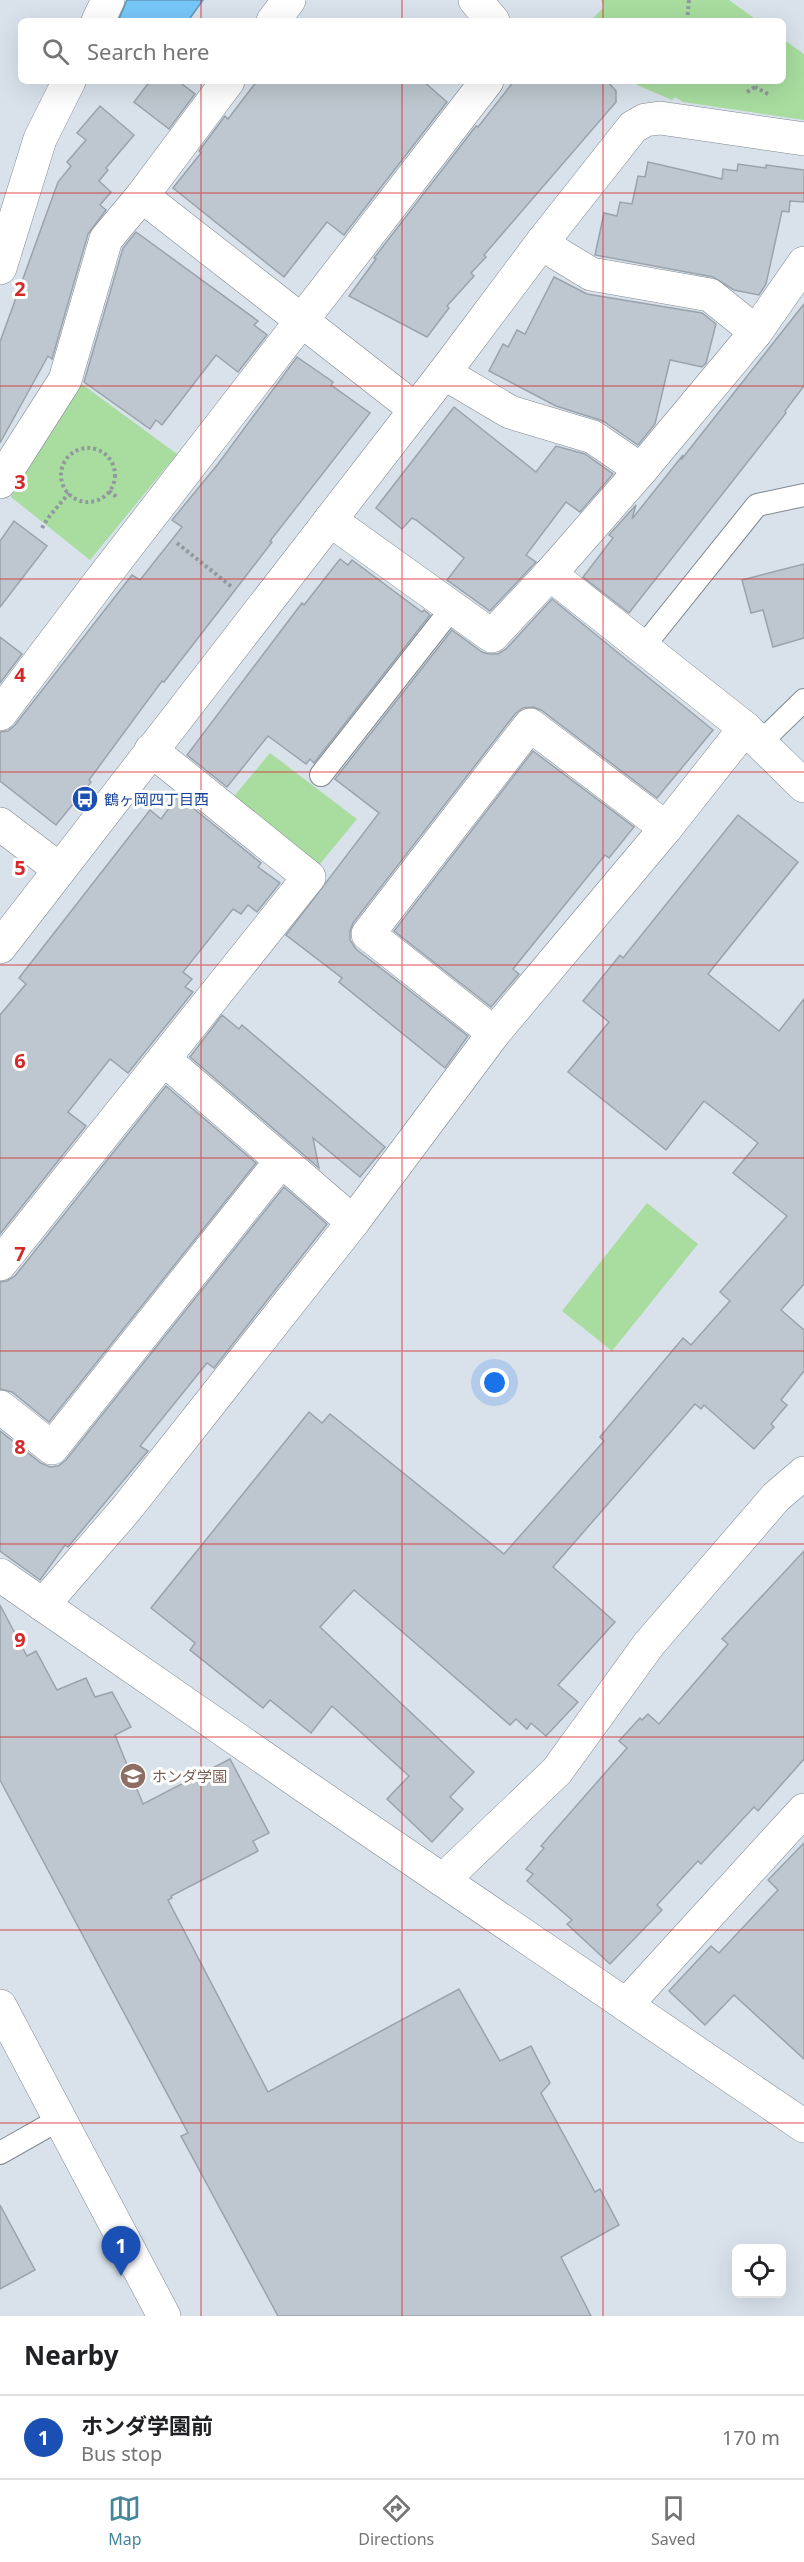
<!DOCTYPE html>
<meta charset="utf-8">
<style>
:root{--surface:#fff;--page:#f6f6f6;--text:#202124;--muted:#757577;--line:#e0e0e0;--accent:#46869a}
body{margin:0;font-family:"Noto Sans","Noto Sans JP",sans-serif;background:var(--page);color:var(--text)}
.controls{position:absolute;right:18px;bottom:18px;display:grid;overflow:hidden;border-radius:9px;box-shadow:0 6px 24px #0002}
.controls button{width:54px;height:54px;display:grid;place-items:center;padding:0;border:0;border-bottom:2px solid var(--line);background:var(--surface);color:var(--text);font:30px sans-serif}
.you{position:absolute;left:495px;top:1383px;width:21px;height:21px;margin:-15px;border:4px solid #fff;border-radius:50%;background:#1a73e8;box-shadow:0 0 0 9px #1a73e833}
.badge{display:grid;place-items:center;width:39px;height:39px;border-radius:50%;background:var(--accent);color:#fff;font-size:20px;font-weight:700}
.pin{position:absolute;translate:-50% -50px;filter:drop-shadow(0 2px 3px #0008)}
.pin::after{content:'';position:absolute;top:32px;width:21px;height:18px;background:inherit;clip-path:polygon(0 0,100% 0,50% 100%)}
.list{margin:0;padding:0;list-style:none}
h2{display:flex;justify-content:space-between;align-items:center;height:78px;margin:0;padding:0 24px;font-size:26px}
h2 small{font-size:20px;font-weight:400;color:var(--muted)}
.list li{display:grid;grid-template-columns:39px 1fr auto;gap:18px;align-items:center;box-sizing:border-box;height:84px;padding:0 24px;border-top:2px solid var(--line)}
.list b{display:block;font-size:22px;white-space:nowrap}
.list p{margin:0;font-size:20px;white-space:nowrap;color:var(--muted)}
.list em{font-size:20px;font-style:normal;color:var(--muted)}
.icon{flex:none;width:33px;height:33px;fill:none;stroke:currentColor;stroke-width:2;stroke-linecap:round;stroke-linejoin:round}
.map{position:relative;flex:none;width:804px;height:2316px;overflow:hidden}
.search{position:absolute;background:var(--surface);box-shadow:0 6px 24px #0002;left:18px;right:18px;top:18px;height:66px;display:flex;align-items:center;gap:15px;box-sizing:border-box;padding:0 21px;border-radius:9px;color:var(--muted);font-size:22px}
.sheet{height:162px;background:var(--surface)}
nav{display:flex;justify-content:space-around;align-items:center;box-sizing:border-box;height:84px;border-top:2px solid var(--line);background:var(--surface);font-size:16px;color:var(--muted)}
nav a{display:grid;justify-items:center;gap:3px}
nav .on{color:var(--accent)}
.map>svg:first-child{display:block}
</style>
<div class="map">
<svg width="804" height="2316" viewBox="0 0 804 2316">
<rect width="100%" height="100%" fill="#d9e2eb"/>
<!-- green -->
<g fill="#a8dd9f">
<path d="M601,0H729L758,21H594L593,18L604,7Z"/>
<path d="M783,39L804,54V120L683,102L675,97L672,100L637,85L634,81H783Z"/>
<path d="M79,382L177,454L90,560L11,497Z"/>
<path d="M270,753L357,819L315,870L230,801Z"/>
<path d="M647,1203L698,1244L612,1351L562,1311Z"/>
</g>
<!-- water -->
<path fill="#78c6f8" stroke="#5e96ba" stroke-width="1.5" d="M127,0H203L188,21H118Z"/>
<!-- building -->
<g fill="#bec7cf" stroke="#9aa3ab" stroke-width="1.5">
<path d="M150,81H178L195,94L169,129L134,102Z"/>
<path d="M257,81H423L447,102L344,235L327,222L284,277L173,188L201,153L199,151L225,116L228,119Z"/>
<path d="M514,81H607L616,91V102L484,255L486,257L471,273L474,276L447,306L449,308L427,337L349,296L376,259L374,258L476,126L478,127Z"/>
<path d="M100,106L134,135L106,168L108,170L99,181L111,192L100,205L106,210L88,234L52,359L48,356L0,443V342L58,182L71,166L67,162L86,140L77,133Z"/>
<path d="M648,162L722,179L723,169L737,171L738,164L766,168V165L804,170V202L790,201L789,212L782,211L766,284L759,295L734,290L713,277L595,255L604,213L617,216L620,202L632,204L638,176L645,177Z"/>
<path d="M136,232L258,321L254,325L267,335L238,372L216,355L162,425L156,420L150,429L84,382L123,248Z"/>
<path d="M554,277L587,294L702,313L716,324L706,363L702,367L670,360L655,424L638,445L603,421L556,406L489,371L503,344L508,347L517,330L525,334Z"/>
<path d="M804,304V386L785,411L786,413L629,613L583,577L613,538L609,535L636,505L632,519L683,455L681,460Z"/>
<path d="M297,357L333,382L331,385L370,413L270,541L272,542L222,607L164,682L162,681L89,780L91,782L56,825L0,781V732L8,731L15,725L132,575L140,580L182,527L172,520L218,464Z"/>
<path d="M454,407L536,472L556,446L585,454L613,474L580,512L566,502L526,555L536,562L490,611L447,580L464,558L416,520L412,518L402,529L376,508Z"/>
<path d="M14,521L47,546L0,607V541Z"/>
<path d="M340,559L348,565L352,560L422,612L424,610L430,615L314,763L310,759L306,764L268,736L227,787L187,755L302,603L304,605Z"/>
<path d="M804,564V638L773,647L763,610L751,613L742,580Z"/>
<path d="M552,599L713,730L657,798L541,710L533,707L523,708L515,714L353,923L350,931V940L356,949L468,1036L445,1068L339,982L342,978L286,935L379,813L335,779L452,630L482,652L489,654H498L506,649Z"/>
<path d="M0,637L22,654L0,683Z"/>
<path d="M533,751L634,827L609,858L605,855L513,969L519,974L491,1007L394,931Z"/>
<path d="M178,796L261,863L258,867L280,883L257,912L248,905L241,914L233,909L183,972L192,979L185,987L193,992L128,1073L110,1059L68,1112L86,1126L0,1234V1015L26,984L19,978L150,810L161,819Z"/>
<path d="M738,815L798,862L708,974L779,1031L804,999V1284L781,1310L804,1330V1371L781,1400L787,1405L771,1424L774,1427L754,1449L704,1405L701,1409L695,1404L553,1567L615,1622L558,1685L578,1702L546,1736L531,1723L527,1729L516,1719L510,1725L354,1590L320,1627L474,1772L450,1797L463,1809L432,1842L387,1799L409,1776L332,1706L311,1733L270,1700L263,1708L190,1650L195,1643L151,1608L309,1412L322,1423L330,1414L504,1554L604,1441L600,1437L683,1338L691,1345L730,1301L720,1292L787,1216L733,1173L758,1143L704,1101L666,1150L568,1072L609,1022L583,1001L620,955L623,958Z"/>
<path d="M222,1015L239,1029L242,1025L385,1147L360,1177L313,1138L319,1168L190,1057Z"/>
<path d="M166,1086L256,1163L49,1422L12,1392L0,1389V1282L7,1281L15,1276Z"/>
<path d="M284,1187L327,1224L214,1368L207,1363L140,1446L148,1451L68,1547L65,1545L40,1580L0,1551V1431L41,1463L50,1467L58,1466L66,1460Z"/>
<path d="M804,1551V1759L758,1811L754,1807L701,1864L698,1861L657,1905L662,1910L610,1964L567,1924L572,1920L527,1881L533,1874L526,1869L544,1848L541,1846L627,1748L619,1741L640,1718L642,1720L648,1714L659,1724L728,1644L722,1639Z"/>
<path d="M0,1605L27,1656L36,1651L57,1690L86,1678L95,1697L112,1692L131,1727L115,1735L143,1804L230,1759L269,1833L253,1841L258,1851L171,1896L172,1898L168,1900L268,2092L459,1989L500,2061L531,2046L550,2083L541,2093L595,2192L600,2189L619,2225L561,2257L591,2316H278L181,2136L188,2133L0,1780Z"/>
<path d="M804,1843V2059L734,1995L705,2025L669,1991L711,1946L719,1953L778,1890L768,1880Z"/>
<path d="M0,2205L35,2270L0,2289Z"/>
</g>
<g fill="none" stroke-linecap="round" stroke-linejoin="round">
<defs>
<g id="lane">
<path d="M643,647L757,505L804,495"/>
<path d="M760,743L804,700"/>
<path d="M321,775L453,607"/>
<path d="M0,2153L60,2119"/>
</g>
<g id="street">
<path d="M475,0L493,21"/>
<path d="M98,21L108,0"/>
<path d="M273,21L289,0"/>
<path d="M142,196L415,409"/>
<path d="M543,241L558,254L591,274L710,295L756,332"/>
<path d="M0,268L40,139L69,81"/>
<path d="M444,373L510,412L593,437L641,470"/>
<path d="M0,482L65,380L106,239L142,196L228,81"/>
<path d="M330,520L492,636L550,574L745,728L804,786"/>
<path d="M550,574L641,470L756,332L804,263"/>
<path d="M0,714L98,584L487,81"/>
<path d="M0,824L59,869"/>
<path d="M0,947L444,373L543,241L633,127L645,120L660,118L804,139"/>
<path d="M494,1033L368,934L530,725L666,828"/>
<path d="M165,1060L353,1222"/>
<path d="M0,1264L309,877L151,750"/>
<path d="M0,1407L52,1448L281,1161"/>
<path d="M0,1575L306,1787L804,2126"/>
<path d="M43,1605L127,1508L353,1222L494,1033L666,828L745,728"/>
<path d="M443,1880L557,1771L649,1644L776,1497L804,1473"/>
<path d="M626,2005L804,1810"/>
</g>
<path id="secondary" d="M0,2006L164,2316"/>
</defs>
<!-- lane casing -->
<use href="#lane" stroke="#7f8890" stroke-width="24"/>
<!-- street casing -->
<use href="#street" stroke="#7f8890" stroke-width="34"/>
<!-- secondary casing -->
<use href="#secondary" stroke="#7f8890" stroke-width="34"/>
<!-- path -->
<g stroke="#91989e" stroke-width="4" stroke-dasharray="3 3" stroke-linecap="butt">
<path d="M687,21L689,0"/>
<path d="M757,81L755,87L770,95"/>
<path d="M747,92L755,87"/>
<circle cx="88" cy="475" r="27"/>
<path d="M109,491L118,498"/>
<path d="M42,528L48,518L69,493"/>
<path d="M177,543L232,587"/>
</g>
<!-- lane -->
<use href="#lane" stroke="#fff" stroke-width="22"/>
<!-- street -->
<use href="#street" stroke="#fff" stroke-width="33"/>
<!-- secondary -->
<use href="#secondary" stroke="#fff" stroke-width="33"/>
</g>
<!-- grid -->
<path fill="none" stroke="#d62828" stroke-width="1.5" stroke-opacity="0.55" d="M201,0V21M402,0V21M603,0V21M201,81V2316M402,81V2316M603,81V2316M0,193H804M0,386H804M0,579H804M0,772H804M0,965H804M0,1158H804M0,1351H804M0,1544H804M0,1737H804M0,1930H804M0,2123H804"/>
<!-- icons -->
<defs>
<symbol id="bus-disc" viewBox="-11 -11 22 22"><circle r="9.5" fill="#1a4fb4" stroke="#fff"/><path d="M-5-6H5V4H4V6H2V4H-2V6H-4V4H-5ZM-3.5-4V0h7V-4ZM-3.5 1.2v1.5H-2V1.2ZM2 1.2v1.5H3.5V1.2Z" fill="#fff"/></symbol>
<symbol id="school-disc" viewBox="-11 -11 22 22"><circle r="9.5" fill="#8d6e63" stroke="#fff"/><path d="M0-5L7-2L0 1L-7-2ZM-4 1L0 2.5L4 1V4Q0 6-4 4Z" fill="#fff"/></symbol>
</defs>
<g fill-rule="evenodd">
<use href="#bus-disc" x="70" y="784" width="30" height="30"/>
<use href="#school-disc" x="118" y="1761" width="30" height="30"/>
</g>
<g text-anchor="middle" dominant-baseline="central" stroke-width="6" stroke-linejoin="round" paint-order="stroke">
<!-- transit labels -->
<g font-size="15" fill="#164399" stroke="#fff" text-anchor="start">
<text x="104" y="799">鶴ヶ岡四丁目西</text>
</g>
<!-- education labels -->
<g font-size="15" fill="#785e54" stroke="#fff" text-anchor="start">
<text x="152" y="1776">ホンダ学園</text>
</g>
</g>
<g font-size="20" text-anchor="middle" font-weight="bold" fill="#d62828" stroke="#fff" stroke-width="6" stroke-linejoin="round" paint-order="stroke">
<text x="20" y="296">2</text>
<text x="20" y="489">3</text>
<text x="20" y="682">4</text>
<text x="20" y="875">5</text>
<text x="20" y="1068">6</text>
<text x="20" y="1261">7</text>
<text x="20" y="1454">8</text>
<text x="20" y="1647">9</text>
</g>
</svg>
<div class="controls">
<button><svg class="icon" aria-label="locate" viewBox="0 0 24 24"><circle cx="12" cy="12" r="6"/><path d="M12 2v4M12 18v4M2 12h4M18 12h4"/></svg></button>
</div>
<div class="you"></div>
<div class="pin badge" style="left:121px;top:2276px;background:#1a4fb4">1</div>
<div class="search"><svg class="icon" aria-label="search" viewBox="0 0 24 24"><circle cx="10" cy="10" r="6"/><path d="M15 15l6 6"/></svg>Search here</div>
</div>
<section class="sheet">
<h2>Nearby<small></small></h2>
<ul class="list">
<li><span class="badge" style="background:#1a4fb4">1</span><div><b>ホンダ学園前</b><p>Bus stop</p></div><em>170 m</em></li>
</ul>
</section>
<nav>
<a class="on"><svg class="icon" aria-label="map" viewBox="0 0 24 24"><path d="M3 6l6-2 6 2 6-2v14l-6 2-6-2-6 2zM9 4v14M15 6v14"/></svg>Map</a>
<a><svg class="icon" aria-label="directions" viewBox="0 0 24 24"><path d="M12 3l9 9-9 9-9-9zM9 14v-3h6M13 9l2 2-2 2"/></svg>Directions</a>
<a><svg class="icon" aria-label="saved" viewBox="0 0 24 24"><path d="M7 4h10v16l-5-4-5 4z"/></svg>Saved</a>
</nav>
